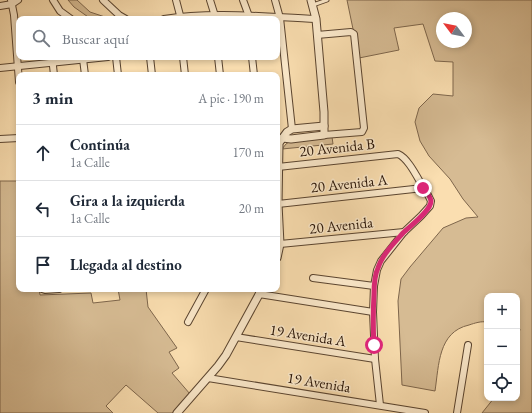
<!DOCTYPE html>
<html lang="es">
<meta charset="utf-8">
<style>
:root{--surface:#fff;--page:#f2f2f3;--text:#1f2937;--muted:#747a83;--line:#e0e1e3}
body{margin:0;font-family:"EB Garamond",serif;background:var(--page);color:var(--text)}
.controls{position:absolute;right:12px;bottom:12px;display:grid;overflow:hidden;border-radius:8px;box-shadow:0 2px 6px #0003}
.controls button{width:36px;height:36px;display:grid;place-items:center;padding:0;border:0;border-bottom:1px solid var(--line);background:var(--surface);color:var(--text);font:20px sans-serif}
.compass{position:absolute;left:436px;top:12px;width:36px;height:36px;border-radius:50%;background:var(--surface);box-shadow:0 2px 6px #0003;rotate:302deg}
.stop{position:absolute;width:12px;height:12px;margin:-9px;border:3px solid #db2777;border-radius:50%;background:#fff}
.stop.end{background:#db2777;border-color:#fff;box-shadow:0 1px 4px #0008}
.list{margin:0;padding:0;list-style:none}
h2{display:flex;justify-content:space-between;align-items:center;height:52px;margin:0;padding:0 16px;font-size:17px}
h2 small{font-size:13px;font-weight:400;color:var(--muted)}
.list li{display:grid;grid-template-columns:26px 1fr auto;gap:12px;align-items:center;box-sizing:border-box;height:56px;padding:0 16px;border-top:1px solid var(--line)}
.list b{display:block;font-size:15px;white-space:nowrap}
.list p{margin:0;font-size:13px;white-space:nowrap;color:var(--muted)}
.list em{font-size:13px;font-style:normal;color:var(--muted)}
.icon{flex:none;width:22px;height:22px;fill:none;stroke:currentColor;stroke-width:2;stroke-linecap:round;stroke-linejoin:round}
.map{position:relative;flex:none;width:532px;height:413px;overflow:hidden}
.search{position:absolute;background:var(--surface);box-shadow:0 2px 6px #0003;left:16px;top:16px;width:264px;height:44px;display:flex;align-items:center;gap:10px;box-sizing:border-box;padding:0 14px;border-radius:8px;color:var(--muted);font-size:15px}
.panel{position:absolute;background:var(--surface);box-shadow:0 2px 6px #0003;left:16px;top:72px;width:264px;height:220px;border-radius:8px}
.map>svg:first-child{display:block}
</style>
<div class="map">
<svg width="532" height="413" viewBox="0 0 532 413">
<rect width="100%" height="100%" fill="#fadeb0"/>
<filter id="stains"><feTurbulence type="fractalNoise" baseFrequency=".005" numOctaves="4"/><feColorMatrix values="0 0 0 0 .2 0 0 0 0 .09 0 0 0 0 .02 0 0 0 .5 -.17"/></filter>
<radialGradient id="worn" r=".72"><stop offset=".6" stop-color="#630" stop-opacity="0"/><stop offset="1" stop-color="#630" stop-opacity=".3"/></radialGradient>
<!-- green -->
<g fill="#d6bb93" stroke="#7e664c" fill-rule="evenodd">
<path d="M68,0H77L90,12L111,19H91L74,7Z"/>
<path d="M347,0H532V413H482L494,398H517V343L520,329L517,328V296H487V322C481,321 475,323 469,325C438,332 439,365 435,391L402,385L398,301L401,279L410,267L443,228L466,218L478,217L463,199L450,179L429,156L420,141L415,122L419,108L433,94L453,96V62L435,61L423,24L394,28L399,50L359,58ZM442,18H466V42H442Z"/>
<path d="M332,137L333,144L282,149L286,144L292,140Z"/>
<path d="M0,181H19V289H39L40,295L91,293L93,303L120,300L118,289H146L148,307L177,348L169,352L179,368L172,373L190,394L172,413H158L126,385L106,406L113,413H0Z"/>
</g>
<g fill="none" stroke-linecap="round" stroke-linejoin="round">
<defs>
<path id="service" d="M313,5L327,0"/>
<g id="minor">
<path d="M11,0L14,15L19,82"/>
<path d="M53,0L60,11L71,19"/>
<path d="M103,0L119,15L126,19"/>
<path d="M176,0L181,19"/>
<path d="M210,0L215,16"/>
<path d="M243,0L250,19"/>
<path d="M275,0L280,18L292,129"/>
<path d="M0,6L12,4L18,0"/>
<path d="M164,19C214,11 266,17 316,19"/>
<path d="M317,35L351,32L354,34L364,128L362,132L324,135"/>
<path d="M52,57L54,75"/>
<path d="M116,57L118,75"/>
<path d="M150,57L152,75"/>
<path d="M183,57L185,75"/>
<path d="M218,57L220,75"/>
<path d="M252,57L254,75"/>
<path d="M83,59L85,75"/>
<path d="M0,68L108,57"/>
<path d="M0,139L19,138"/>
<path d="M278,167L398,154C410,159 420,184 428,195L431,201L430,206L421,216L404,232L381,261L377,270L374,286L373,312L375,359L380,405"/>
<path d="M278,204L423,188"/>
<path d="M280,244L404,232"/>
<path d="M313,278L374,286"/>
<path d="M42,289L45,290L59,289"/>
<path d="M259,294L373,312"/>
<path d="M188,322L206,289"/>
<path d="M236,337L375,359"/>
<path d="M208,378L425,413"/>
<path d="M457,413L468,345"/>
</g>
<g id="tertiary">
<path d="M283,138L291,139L324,135V112L316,19L311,0"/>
<path d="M277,258L280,244L278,204L279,143L287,132L292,129L324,126"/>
<path d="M177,413L218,366L226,355L262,289"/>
</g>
</defs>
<!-- service casing -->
<use href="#service" stroke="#5b4530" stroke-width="5"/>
<!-- minor casing -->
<use href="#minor" stroke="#5b4530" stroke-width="8"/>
<!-- tertiary casing -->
<use href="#tertiary" stroke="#5b4530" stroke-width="9"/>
<!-- service -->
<use href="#service" stroke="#fceacc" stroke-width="3"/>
<!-- minor -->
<use href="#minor" stroke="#fceacc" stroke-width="6"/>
<!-- tertiary -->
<use href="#tertiary" stroke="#fceacc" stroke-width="7"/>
</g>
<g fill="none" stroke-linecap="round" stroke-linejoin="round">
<!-- route -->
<path stroke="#db2777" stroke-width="5" d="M374,345C373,328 373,312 374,295C374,286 374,276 378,268C382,255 394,243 403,233C410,226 431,211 431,201C430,196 426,191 423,188"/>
</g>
<g text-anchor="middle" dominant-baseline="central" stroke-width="3" stroke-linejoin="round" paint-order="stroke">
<!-- street labels -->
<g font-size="15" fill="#261205" stroke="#fceacc">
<text transform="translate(337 147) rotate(-6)">20 Avenida B</text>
<text transform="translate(349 183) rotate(-6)">20 Avenida A</text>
<text transform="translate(341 225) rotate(-6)">20 Avenida</text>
<text transform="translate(308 335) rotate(9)">19 Avenida A</text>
<text transform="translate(319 382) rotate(9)">19 Avenida</text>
</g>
</g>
<rect width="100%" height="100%" filter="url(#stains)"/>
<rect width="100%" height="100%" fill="url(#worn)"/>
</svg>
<div class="controls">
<button>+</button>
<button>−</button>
<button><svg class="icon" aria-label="locate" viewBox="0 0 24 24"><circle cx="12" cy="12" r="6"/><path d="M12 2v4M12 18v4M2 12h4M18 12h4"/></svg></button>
</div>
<svg class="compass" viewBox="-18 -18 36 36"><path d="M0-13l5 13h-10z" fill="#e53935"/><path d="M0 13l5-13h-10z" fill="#747a83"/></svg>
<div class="stop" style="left:374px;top:345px"></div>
<div class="stop end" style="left:423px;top:188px"></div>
<div class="search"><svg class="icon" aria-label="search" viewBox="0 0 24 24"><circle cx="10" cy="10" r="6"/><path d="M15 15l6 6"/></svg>Buscar aquí</div>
<section class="panel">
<h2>3 min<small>A pie · 190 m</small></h2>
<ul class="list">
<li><svg class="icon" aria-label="ahead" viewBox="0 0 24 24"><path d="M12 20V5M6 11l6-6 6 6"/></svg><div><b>Continúa</b><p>1a Calle</p></div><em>170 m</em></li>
<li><svg class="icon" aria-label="left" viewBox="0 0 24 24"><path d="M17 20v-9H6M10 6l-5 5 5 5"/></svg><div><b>Gira a la izquierda</b><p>1a Calle</p></div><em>20 m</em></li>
<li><svg class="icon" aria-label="arrive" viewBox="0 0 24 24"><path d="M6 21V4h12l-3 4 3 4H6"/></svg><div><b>Llegada al destino</b></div></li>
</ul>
</section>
</div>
